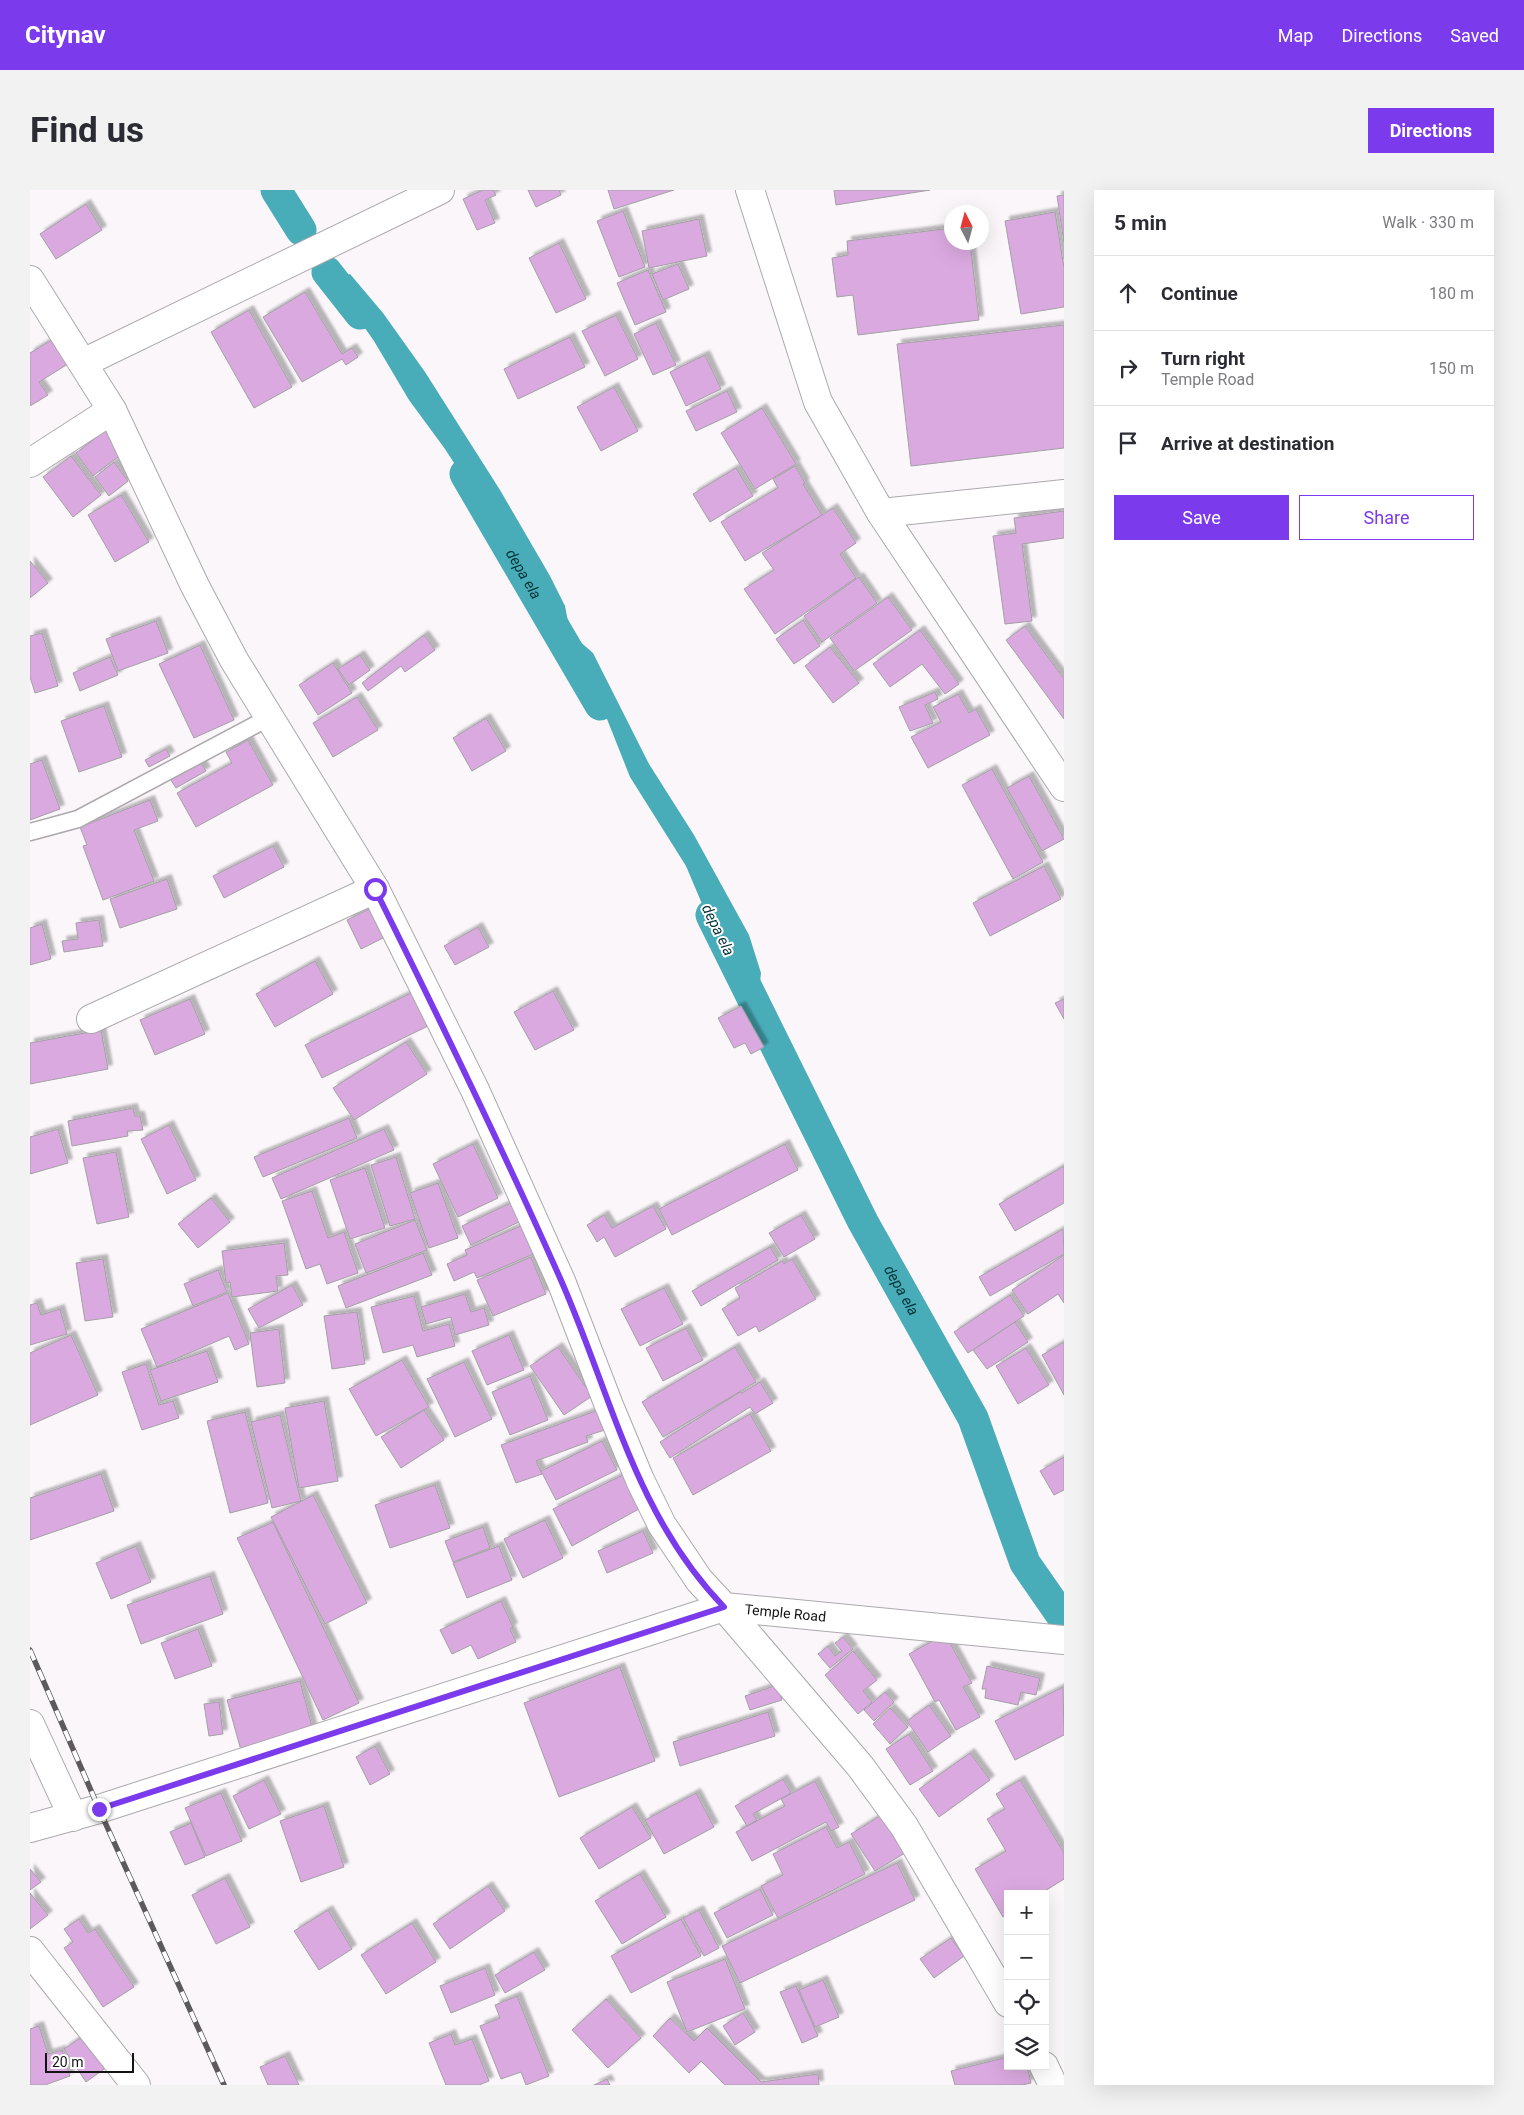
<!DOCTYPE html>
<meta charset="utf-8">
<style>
:root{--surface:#fff;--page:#f2f2f3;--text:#2b2b33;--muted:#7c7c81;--line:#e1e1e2;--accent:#7c3aed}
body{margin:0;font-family:Roboto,sans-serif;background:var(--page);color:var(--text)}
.controls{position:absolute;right:15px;bottom:15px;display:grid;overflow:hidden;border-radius:0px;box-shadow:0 5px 20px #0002}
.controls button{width:45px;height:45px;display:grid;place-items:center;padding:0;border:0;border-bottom:1px solid var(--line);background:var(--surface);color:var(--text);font:25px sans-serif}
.compass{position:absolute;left:914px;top:15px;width:45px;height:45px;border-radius:50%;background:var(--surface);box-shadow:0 5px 20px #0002;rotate:354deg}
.scale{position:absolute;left:15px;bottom:12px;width:89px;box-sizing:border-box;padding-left:5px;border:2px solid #141314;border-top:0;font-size:14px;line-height:18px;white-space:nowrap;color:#141314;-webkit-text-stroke:4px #fff;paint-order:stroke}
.stop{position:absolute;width:15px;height:15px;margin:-11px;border:4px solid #7c3aed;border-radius:50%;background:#fff}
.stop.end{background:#7c3aed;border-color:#fff;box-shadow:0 1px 5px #0008}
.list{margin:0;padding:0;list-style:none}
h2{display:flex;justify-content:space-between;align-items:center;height:65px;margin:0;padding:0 20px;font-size:21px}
h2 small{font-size:16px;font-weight:400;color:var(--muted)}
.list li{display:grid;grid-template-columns:32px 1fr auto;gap:15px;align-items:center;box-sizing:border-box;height:75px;padding:0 20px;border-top:1px solid var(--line)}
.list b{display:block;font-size:19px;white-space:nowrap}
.list p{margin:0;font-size:16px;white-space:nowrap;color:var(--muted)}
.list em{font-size:16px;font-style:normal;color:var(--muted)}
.actions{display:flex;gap:10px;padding:15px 20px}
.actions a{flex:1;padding:11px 0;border:1px solid var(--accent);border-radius:0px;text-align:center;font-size:18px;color:var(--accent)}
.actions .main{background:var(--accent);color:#fff}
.icon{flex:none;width:28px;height:28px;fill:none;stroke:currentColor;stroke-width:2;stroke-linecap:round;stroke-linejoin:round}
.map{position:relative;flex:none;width:1034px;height:1895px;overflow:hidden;border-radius:0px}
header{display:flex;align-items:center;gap:30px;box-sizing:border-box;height:70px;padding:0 25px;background:var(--accent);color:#fff}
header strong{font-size:24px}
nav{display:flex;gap:28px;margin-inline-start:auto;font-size:18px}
.intro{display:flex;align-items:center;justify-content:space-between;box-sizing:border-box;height:120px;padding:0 30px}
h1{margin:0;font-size:35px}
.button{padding:12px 22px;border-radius:0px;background:var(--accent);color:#fff;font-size:18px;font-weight:700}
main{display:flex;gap:30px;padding:0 30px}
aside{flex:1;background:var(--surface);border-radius:0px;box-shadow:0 5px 20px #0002}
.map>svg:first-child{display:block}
</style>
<header>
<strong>Citynav</strong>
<nav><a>Map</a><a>Directions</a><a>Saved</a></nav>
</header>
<div class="intro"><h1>Find us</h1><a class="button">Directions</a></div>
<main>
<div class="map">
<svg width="1034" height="1895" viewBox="0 0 1034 1895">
<defs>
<filter id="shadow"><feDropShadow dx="4.5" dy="-4.5" stdDeviation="1" flood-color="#0004"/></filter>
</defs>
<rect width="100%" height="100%" fill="#faf6fa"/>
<!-- water -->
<path fill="#49adb9" d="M320,84L353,123L395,182L470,300L520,386L535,416L539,437L547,449L563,463L619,574L664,645L719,745L731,783L729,801L710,781L678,728L656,676L600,587L577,529L559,503L550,477L540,458L525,444L504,387L456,322L415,259L379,210L344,151L302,91Z"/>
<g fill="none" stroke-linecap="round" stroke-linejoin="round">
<!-- canal -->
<g stroke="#49adb9" stroke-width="31">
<path d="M246,0L271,40"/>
<path d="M297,82L330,124"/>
<path id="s1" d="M435,284L570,515"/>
<path id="s2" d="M681,725L833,1032L943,1228L995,1373L1031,1425"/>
</g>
</g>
<!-- building -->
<g fill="#daa9e0" stroke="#a3a0a4" filter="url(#shadow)">
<path d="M453,0H463L466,5L455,10L465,33L447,40L433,9Z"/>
<path d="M498,0H529L531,5L506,17Z"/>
<path d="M578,0H644L584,19Z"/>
<path d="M804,0H900L806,15Z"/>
<path d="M1034,5V52L1027,6Z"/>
<path d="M56,14L72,40L26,69L10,44Z"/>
<path d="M593,21L615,77L589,87L567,31Z"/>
<path d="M1025,22L1034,78V117L991,124L975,31Z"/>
<path d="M669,29L677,66L619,78L612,41Z"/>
<path d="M922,38V52H940L949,130L828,145L823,105L807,107L802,68L818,65L817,51Z"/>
<path d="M529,53L556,109L526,123L499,68Z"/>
<path d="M648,74L659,99L633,110L622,84Z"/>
<path d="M618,80L636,122L605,135L587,93Z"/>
<path d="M275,102L312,164L322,158L328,167L316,175L312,169L272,192L233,127Z"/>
<path d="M219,120L262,197L224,218L181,142Z"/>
<path d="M586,125L608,169L575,186L552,141Z"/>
<path d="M626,133L646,175L623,185L604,144Z"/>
<path d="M1034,135V258L881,276L867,154Z"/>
<path d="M540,147L555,177L488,209L474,179Z"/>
<path d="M25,148L41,172L9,192L18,205L0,216V163Z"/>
<path d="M675,165L691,199L656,216L640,182Z"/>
<path d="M584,197L608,241L571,261L547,217Z"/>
<path d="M697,201L707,222L666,241L656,221Z"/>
<path d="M732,218L766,274L725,299L691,243Z"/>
<path d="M80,237L97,260L63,286L46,263Z"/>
<path d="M41,266L71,305L43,327L13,287Z"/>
<path d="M84,272L98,291L79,306L65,287Z"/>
<path d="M765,276L775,293L773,294L792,325L715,371L691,332L748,298L743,289Z"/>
<path d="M706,278L723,306L680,332L663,304Z"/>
<path d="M91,305L119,352L85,372L58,325Z"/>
<path d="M803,318L826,353L810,364L826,388L745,444L714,399L744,380L732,363Z"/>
<path d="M1034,321V348L992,354L1002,431L975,434L963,346L986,343L984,328Z"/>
<path d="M0,371L18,393L0,408Z"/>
<path d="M829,387L847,413L792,452L774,426Z"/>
<path d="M858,407L882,440L824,481L800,448Z"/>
<path d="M773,430L790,456L764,474L746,449Z"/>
<path d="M126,431L138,463L88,481L76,449Z"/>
<path d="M995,436L1034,489V529L976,450Z"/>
<path d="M890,440L929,494L915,504L892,474L860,497L843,474Z"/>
<path d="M12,443L28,496L5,503L0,487V446Z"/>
<path d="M394,445L405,460L375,482L371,476L338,501L332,493Z"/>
<path d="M170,455L204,530L164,548L129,474Z"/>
<path d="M800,457L829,493L803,513L775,476Z"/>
<path d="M330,465L340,480L319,495L308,479Z"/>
<path d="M80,467L88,485L50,501L43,483Z"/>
<path d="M303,473L322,503L288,525L269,495Z"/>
<path d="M905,502L908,509L895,515L903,533L880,541L869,517Z"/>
<path d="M928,504L939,523L946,519L960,545L898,578L881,547L911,532L903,517Z"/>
<path d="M327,507L348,540L303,567L283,533Z"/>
<path d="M74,516L92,567L49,582L31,531Z"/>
<path d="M456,528L476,561L442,581L423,548Z"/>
<path d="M218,550L243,595L166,637L147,603L202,573L196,562Z"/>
<path d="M136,559L140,566L119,577L115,570Z"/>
<path d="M12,570L30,619L0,630V574Z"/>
<path d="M169,570L176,581L146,598L139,587Z"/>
<path d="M962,579L1013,672L983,689L932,595Z"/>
<path d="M999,586L1034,649L1012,661L977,598Z"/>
<path d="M120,610L128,631L104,640L124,691L73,710L53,656L57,655L50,637Z"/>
<path d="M243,656L254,677L194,708L183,686Z"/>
<path d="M1014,676L1031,709L960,746L943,713Z"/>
<path d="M137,689L147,719L90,738L80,709Z"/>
<path d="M345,716L359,745L331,759L317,730Z"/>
<path d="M69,730L73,756L34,762L32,751L48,749L46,733Z"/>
<path d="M12,734L21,769L0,775V738Z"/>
<path d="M448,737L459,757L425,775L414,756Z"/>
<path d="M285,771L303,804L245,837L226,804Z"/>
<path d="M385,801L402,834L292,888L275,855Z"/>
<path d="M523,801L544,840L505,860L484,822Z"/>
<path d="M160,809L175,844L125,865L110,830Z"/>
<path d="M1034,809V829L1025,813Z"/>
<path d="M711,816L734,857L721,864L715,853L704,858L688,828Z"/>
<path d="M71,840L78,879L0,894V853Z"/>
<path d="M376,852L397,884L324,930L303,898Z"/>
<path d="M103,918L105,926H110L113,940L97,941L98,946L42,956L38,931Z"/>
<path d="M319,928L327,948L233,987L224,967Z"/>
<path d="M139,935L166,990L137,1004L111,949Z"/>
<path d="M28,939L38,973L0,984V947Z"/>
<path d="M354,939L364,960L251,1009L242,988Z"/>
<path d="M443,954L468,1008L428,1027L403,974Z"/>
<path d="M755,954L768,980L642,1045L629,1019Z"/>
<path d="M86,962L99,1027L67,1034L53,968Z"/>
<path d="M366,967L385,1029L360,1036L341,975Z"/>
<path d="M1034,976V1013L985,1041L969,1014Z"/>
<path d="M335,978L355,1038L320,1049L300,990Z"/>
<path d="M408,993L428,1048L399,1058L380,1003Z"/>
<path d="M282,1001L298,1048L314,1042L328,1083L297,1094L290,1074L276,1079L252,1011Z"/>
<path d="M181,1008L200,1032L168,1058L148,1034Z"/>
<path d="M489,1009L497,1028L441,1055L432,1036Z"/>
<path d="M623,1016L636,1039L585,1067L574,1047L567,1052L557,1035L574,1025L582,1038Z"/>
<path d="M771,1025L785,1049L754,1067L739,1043Z"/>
<path d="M385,1030L397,1060L336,1083L325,1054Z"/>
<path d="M500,1032L513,1060L447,1088L444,1082L424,1091L417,1074L437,1065L435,1060Z"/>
<path d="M1033,1039L1034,1064L960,1106L949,1087Z"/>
<path d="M254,1053L258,1085L246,1086L248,1101L202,1107L200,1092L196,1093L192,1061Z"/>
<path d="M740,1057L748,1070L671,1116L662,1101Z"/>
<path d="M393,1063L402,1085L316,1118L308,1096Z"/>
<path d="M1034,1065V1113L1028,1104L998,1124L982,1100Z"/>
<path d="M501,1067L516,1104L463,1126L447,1090Z"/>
<path d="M73,1069L83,1127L55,1131L46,1073Z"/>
<path d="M762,1069L786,1109L729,1142L726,1136L708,1146L692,1119L710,1108L705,1098L752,1071L754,1074Z"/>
<path d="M188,1080L197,1102L163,1116L154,1094Z"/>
<path d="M262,1095L273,1115L229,1138L218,1119Z"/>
<path d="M634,1098L653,1134L610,1156L591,1119Z"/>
<path d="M198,1103L219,1154L205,1160L199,1146L127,1177L111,1139Z"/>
<path d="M435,1104L441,1122L454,1118L459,1135L425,1145L421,1127L396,1134L391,1117Z"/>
<path d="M980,1105L994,1126L938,1163L924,1142Z"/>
<path d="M384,1106L393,1141L419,1134L425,1156L387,1167L383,1155L353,1163L341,1117Z"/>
<path d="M7,1113L11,1125L30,1119L37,1144L0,1155V1115Z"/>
<path d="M327,1122L335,1174L302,1179L294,1126Z"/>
<path d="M985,1132L998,1152L957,1179L943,1160Z"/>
<path d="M656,1138L673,1170L633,1191L616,1158Z"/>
<path d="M249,1139L255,1193L227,1197L220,1143Z"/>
<path d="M41,1145L68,1205L0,1235V1163Z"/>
<path d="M479,1145L494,1180L457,1195L442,1161Z"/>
<path d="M1034,1152V1205L1012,1165Z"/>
<path d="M528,1157L562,1206L534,1225L500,1176Z"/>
<path d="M705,1157L726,1192L633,1247L612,1212Z"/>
<path d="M996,1158L1019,1195L988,1214L966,1176Z"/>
<path d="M177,1161L188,1192L131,1211L120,1180Z"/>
<path d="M372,1170L399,1217L346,1246L319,1199Z"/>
<path d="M434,1172L462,1229L425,1247L397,1189Z"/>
<path d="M116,1174L129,1215L143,1211L149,1228L112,1240L92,1182Z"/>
<path d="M500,1186L518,1230L480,1245L462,1202Z"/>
<path d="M730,1192L743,1213L725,1224L720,1217L640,1268L630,1252L710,1202L712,1203Z"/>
<path d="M294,1211L308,1291L269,1298L255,1218Z"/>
<path d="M571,1219L578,1239L556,1246L558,1252L506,1271L512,1284L486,1293L471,1255Z"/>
<path d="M394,1220L414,1250L371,1278L351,1247Z"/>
<path d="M215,1222L238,1313L200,1323L177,1231Z"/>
<path d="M720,1224L741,1261L663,1305L643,1268Z"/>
<path d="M250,1225L271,1311L242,1318L221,1232Z"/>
<path d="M572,1251L587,1280L526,1310L511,1281Z"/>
<path d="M1034,1267V1300L1024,1305L1010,1281Z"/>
<path d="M599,1282L616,1315L542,1356L523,1319Z"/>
<path d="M71,1284L84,1321L0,1350V1308Z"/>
<path d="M405,1295L420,1338L360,1358L345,1315Z"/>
<path d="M283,1305L337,1413L295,1434L241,1327Z"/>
<path d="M515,1330L533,1368L493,1388L474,1349Z"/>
<path d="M243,1332L329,1513L293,1530L207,1348Z"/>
<path d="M453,1337L460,1358L423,1372L415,1351Z"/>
<path d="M613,1341L623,1363L577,1383L568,1361Z"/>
<path d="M106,1356L121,1392L81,1409L66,1373Z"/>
<path d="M469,1356L482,1390L437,1408L423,1373Z"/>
<path d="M180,1386L193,1424L111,1454L97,1415Z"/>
<path d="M471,1411L483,1437L480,1439L486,1452L448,1469L441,1455L422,1464L410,1440Z"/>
<path d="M168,1439L182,1476L145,1489L131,1453Z"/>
<path d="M915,1444L942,1493L933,1497L950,1527L926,1540L909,1510L905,1512L879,1464Z"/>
<path d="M813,1447L823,1459L800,1478L788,1464L798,1456L805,1466L812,1461L805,1453Z"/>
<path d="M823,1461L847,1490L833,1501L842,1512L828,1524L795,1485Z"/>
<path d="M957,1476L1010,1488L1006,1505L991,1502L988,1515L955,1508L956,1499H952Z"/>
<path d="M590,1477L625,1571L529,1607L494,1513Z"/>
<path d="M270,1491L284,1544L212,1564L197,1510Z"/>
<path d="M747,1495L752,1510L720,1520L715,1506Z"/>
<path d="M1033,1497L1034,1545L985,1570L965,1531Z"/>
<path d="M855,1502L864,1512L844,1531L834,1520Z"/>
<path d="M189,1512L193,1544L179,1546L174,1514Z"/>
<path d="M899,1515L921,1546L898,1562L877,1531Z"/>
<path d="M860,1518L878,1537L860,1554L843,1534Z"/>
<path d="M738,1522L745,1546L650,1576L643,1552Z"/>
<path d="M879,1544L903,1581L880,1595L856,1559Z"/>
<path d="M345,1556L360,1584L340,1595L326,1567Z"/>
<path d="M940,1563L960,1590L909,1627L889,1599Z"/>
<path d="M753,1589L761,1603L723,1624L727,1630L717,1636L705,1616Z"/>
<path d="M234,1590L251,1624L219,1639L203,1606Z"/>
<path d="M990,1590L1034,1663V1689L1010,1704H978V1724L973,1727L945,1679L976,1661L957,1629L975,1619L966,1604Z"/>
<path d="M785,1591L809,1637L801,1641L796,1632L722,1671L706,1642L755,1616L751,1609Z"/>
<path d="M191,1603L212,1651L176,1666L155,1618Z"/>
<path d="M666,1603L684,1637L634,1664L615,1630Z"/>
<path d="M294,1616L314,1677L271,1692L250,1631Z"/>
<path d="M602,1617L621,1648L569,1679L550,1648Z"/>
<path d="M856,1622L880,1660L845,1681L821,1644Z"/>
<path d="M161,1633L175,1667L155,1675L140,1642Z"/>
<path d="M796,1637L807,1658L819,1652L835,1684L748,1728L731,1696L753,1685L743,1664Z"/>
<path d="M867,1673L885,1710L710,1793L692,1756Z"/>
<path d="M0,1679L11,1692L0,1700Z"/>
<path d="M610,1684L636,1727L592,1754L565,1711Z"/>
<path d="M195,1688L220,1737L186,1754L162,1705Z"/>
<path d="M458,1696L475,1721L420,1759L403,1734Z"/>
<path d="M730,1699L743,1725L697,1748L684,1723Z"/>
<path d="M0,1703L18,1725L0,1739Z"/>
<path d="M298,1720L322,1759L289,1780L264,1741Z"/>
<path d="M669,1720L689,1758L674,1766L653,1728Z"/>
<path d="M49,1729L58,1743L65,1739L104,1797L73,1817L34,1758L43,1752L34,1739Z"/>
<path d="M651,1729L671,1766L601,1803L581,1766Z"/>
<path d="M382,1733L406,1772L356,1804L331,1765Z"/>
<path d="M921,1748L934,1766L904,1788L890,1769Z"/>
<path d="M504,1762L515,1780L475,1803L465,1785Z"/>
<path d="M695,1769L715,1819L657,1842L637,1792Z"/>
<path d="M455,1778L465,1805L421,1823L410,1796Z"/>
<path d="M793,1790L809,1827L785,1837L769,1800Z"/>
<path d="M766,1796L788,1846L772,1853L750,1802Z"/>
<path d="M487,1806L519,1886L496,1895L491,1882L471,1889L450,1836L470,1828L465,1815Z"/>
<path d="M576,1809L611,1848L578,1878L542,1840Z"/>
<path d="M713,1823L725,1842L705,1855L693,1836Z"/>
<path d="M640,1828L664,1851L677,1838L731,1892L788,1884L789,1895H695L671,1871L659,1883L623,1846Z"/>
<path d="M9,1836L18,1864L32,1860L40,1886L15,1895H0V1839Z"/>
<path d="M59,1842L81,1874L56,1892L34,1859Z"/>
<path d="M421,1844L425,1855L442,1849L459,1891L449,1895H416L399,1853Z"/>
<path d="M255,1866L269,1895H238L230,1877Z"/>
<path d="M978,1867V1876H997L1001,1893L992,1895H925L921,1881Z"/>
<path d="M577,1889L580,1895H564Z"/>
</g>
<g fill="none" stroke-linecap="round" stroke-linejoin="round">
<defs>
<path id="lane" d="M0,642L48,629L240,527"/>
<g id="street">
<path d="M720,0L788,212L851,323L1034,597"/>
<path d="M53,173L410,0"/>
<path d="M0,273L82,220"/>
<path d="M851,323L1034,304"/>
<path d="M61,829L345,699"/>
<path d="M0,1534L43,1627"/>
<path d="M0,1761L106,1895"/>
</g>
<g id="secondary">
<path d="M0,90L82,220L165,396L204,470L345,699L445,900L531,1091L578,1213L610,1290L632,1335L669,1390L694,1417L830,1576L874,1636L978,1813"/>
<path id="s3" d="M0,1638L69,1619L694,1417L1034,1450"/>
<path d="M1014,1876L1023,1895"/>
</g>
</defs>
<!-- lane casing -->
<use href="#lane" stroke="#aca9ac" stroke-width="19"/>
<!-- street casing -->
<use href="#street" stroke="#aca9ac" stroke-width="30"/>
<!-- secondary casing -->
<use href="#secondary" stroke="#aca9ac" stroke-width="30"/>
<!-- lane -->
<use href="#lane" stroke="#fff" stroke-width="16"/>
<!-- street -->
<use href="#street" stroke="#fff" stroke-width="28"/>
<!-- secondary -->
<use href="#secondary" stroke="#fff" stroke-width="28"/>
<defs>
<path id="rail" d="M0,1460L69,1619L194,1895"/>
</defs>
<!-- rail casing -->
<use href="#rail" stroke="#5c5a5c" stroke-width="5.5"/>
<!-- rail -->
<use href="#rail" stroke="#fff" stroke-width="4" stroke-dasharray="11" stroke-linecap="butt"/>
</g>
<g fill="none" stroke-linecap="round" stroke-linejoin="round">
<!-- route -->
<path stroke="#7c3aed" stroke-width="6" d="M69,1619L694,1417C604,1324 581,1203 530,1088C472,957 409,828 345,699"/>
</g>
<g text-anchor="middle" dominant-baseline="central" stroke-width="4" stroke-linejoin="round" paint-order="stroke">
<!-- street labels -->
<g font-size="14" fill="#141314" stroke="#fff">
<text stroke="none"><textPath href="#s3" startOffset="790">Temple Road</textPath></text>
</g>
<!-- water labels -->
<g font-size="15" font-style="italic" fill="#013338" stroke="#fff">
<text stroke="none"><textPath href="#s1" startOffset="116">depa ela</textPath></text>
<text transform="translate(688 740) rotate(64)">depa ela</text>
<text stroke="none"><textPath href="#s2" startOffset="421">depa ela</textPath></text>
</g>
</g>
</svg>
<div class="controls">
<button>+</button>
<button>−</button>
<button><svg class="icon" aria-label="locate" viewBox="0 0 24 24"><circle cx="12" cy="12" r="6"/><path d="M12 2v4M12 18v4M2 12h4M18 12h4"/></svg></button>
<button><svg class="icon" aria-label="layers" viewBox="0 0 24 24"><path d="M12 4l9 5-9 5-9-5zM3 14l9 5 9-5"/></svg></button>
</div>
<svg class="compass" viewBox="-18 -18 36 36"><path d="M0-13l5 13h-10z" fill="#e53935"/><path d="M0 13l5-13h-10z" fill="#7c7c81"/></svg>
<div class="scale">20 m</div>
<div class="stop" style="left:345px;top:699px"></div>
<div class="stop end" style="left:69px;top:1619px"></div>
</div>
<aside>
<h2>5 min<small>Walk · 330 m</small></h2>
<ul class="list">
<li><svg class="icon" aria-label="ahead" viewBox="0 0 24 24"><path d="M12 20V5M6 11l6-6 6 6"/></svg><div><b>Continue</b></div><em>180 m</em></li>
<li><svg class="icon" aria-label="right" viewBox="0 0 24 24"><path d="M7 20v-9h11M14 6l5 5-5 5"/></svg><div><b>Turn right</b><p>Temple Road</p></div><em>150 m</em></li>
<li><svg class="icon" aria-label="arrive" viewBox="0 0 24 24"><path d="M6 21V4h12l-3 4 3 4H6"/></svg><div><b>Arrive at destination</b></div></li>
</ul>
<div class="actions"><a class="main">Save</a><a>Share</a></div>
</aside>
</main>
